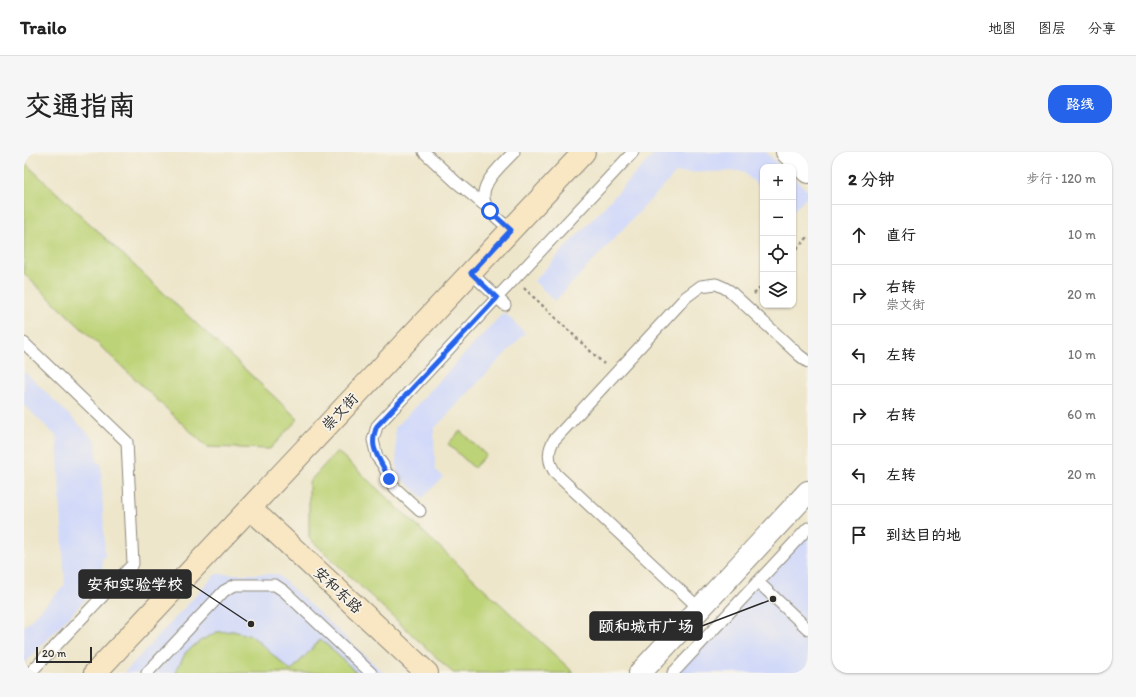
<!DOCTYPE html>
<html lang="zh">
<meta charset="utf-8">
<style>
:root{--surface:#fff;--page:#f6f6f6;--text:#222;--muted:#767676;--line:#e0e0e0;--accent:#2563eb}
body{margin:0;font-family:Itim,"LXGW WenKai TC",sans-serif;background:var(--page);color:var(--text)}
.controls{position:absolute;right:12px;top:12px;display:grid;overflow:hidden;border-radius:8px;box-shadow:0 1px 3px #0004}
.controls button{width:36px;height:36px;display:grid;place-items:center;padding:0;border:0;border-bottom:1px solid var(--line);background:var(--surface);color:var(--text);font:20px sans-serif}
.scale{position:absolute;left:12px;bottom:10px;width:56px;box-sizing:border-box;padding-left:4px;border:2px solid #2b2b2b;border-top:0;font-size:11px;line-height:14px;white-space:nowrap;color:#2b2b2b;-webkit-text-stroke:3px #f7f3e8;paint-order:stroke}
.stop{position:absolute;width:12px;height:12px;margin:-9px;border:3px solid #2563eb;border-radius:50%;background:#fff}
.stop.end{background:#2563eb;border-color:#fff;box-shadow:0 1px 4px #0008}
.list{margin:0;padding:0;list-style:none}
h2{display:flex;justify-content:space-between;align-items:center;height:52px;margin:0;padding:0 16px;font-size:17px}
h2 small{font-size:13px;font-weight:400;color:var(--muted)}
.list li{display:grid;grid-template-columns:26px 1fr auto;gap:12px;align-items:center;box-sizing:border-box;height:60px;padding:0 16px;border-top:1px solid var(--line)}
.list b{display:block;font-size:15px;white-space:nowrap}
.list p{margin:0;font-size:13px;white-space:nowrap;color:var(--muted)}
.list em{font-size:13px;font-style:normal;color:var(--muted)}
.icon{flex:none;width:22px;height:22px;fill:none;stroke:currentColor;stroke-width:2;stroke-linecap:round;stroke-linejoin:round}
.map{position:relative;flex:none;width:784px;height:521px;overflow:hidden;border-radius:16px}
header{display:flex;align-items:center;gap:24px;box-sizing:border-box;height:56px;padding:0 20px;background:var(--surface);border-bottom:1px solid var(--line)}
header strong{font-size:19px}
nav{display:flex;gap:22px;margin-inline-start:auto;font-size:14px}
.intro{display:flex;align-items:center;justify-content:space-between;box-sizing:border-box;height:96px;padding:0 24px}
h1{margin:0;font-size:28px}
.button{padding:10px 18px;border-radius:16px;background:var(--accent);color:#fff;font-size:14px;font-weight:700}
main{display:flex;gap:24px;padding:0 24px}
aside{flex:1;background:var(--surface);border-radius:16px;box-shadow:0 1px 3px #0004}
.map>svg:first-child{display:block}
</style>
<header>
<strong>Trailo</strong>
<nav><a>地图</a><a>图层</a><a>分享</a></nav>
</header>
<div class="intro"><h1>交通指南</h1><a class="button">路线</a></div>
<main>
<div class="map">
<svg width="784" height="521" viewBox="0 0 784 521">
<rect width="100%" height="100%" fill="#f7f3e8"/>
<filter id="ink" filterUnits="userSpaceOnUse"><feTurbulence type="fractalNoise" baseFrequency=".025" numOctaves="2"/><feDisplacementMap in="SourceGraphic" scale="8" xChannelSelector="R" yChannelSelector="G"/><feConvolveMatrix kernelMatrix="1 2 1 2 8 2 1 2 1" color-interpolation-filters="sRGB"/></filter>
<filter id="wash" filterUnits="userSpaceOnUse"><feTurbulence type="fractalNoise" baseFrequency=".012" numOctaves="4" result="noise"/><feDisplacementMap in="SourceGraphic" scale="16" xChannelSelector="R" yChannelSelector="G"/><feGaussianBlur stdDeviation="0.9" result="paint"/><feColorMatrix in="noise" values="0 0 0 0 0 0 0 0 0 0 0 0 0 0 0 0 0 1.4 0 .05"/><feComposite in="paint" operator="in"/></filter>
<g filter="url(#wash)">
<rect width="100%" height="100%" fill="#eee6cb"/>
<!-- built -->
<g fill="#d1d9f9">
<path d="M632,0H742L758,15H739V38L718,19L652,21L531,149L510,129Z"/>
<path d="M769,25L784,39V44L769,59Z"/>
<path d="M480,160L501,181L410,277L411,317L419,325L399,346L373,322L371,276Z"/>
<path d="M0,219L72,289L73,311H77L81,405L78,406L79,429L0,512V475L41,433L33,285L0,253Z"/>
<path d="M784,372V521H645Z"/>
<path d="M192,422H253L360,521H100Z"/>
</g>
<!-- green -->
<g fill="#bdd377" stroke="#747f51">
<path d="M0,10L274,267L246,297L183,295L0,122Z"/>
<path d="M436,279L462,303L450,316L424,292Z"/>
<path d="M313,299L550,521H429L285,386V330Z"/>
<path d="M209,479L228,484L267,519L297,487L333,521H152L153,517L162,500L176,489L193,480Z"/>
</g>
</g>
<g filter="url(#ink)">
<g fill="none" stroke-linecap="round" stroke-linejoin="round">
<defs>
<g id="lane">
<path d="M400,0L432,30L464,56"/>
<path d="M487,78C480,72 472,66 466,59C447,37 476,15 490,0"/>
<path d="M447,121L481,153"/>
<path d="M0,191L103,290L109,412L6,521"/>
<path d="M396,359L369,334L359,313L353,305L349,288L353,274L609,0"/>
<path d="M734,430L784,477"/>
<path d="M676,457L532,322C524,311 523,299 530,288L662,145L677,134L684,133L692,132L699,135L706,139L775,203L784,210"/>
<path d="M123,521L200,439L211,433H251L260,439L347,521"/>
<path d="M649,521L784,376"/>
</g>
<g id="street">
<path d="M763,0L784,20"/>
<path d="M616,521L784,340"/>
</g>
<g id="secondary">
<path d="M226,356L403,521"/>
<path d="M71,521L560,0"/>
</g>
</defs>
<!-- lane casing -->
<use href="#lane" stroke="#8c887b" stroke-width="13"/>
<!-- street casing -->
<use href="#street" stroke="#8c887b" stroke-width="24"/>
<!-- secondary casing -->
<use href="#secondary" stroke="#8c887b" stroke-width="24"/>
<!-- path -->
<g stroke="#8c887b" stroke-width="2.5" stroke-dasharray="3 3" stroke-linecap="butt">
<path d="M769,101L784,85"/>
<path d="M500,136L580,212"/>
<path d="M730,142L739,133"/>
</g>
<!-- lane -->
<use href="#lane" stroke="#fff" stroke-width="11"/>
<!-- street -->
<use href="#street" stroke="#fff" stroke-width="22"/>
<!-- secondary -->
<use href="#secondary" stroke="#f9e7c3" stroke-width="22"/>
</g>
</g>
<g fill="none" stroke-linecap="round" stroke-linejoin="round" filter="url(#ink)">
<!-- route -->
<path stroke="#2563eb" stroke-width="5" d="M365,327C357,306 343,298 353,274L473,146L447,121L487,78L466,59"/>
</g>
<g text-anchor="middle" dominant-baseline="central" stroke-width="3.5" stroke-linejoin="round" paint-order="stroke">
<!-- street labels -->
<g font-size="15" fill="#2b2b2b" stroke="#f7f3e8">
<text transform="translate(316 260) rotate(-47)">崇文街</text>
<text transform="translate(314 438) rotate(43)">安和东路</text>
</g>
</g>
<!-- callouts -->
<path fill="none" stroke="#2b2b2b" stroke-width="1.5" d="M227 472L167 432M749 447L678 474"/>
<g fill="#2b2b2b" stroke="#f7f3e8" stroke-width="1.5">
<circle cx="227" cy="472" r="4"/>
<circle cx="749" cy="447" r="4"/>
</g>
<g fill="#2b2b2b" stroke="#2b2b2b" stroke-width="1.5">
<rect x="55" y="418" width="112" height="28" rx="4"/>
<rect x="566" y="460" width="112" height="28" rx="4"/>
</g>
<g font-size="16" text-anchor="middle" font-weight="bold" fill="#fff">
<text x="111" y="438">安和实验学校</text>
<text x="622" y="480">颐和城市广场</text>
</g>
</svg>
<div class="controls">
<button>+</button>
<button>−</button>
<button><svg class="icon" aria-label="locate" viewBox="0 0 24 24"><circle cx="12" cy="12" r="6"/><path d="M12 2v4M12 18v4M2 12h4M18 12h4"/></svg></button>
<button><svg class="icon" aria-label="layers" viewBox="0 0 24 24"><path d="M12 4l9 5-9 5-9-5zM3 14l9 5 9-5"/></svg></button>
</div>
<div class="scale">20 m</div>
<div class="stop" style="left:466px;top:59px"></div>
<div class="stop end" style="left:365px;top:327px"></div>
</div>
<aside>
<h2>2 分钟<small>步行 · 120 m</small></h2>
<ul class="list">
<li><svg class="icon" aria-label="ahead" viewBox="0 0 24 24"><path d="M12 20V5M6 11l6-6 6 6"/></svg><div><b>直行</b></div><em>10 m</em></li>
<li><svg class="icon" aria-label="right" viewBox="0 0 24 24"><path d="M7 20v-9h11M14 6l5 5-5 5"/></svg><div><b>右转</b><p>崇文街</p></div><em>20 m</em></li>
<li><svg class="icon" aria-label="left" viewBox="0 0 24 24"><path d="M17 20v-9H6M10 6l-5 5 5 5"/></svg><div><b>左转</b></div><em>10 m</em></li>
<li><svg class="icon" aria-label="right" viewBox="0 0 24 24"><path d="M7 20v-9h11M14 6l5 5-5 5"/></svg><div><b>右转</b></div><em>60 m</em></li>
<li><svg class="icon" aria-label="left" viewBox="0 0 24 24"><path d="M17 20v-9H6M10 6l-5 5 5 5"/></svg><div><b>左转</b></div><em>20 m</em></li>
<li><svg class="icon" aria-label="arrive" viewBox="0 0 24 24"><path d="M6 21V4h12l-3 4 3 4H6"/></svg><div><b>到达目的地</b></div></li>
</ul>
</aside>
</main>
